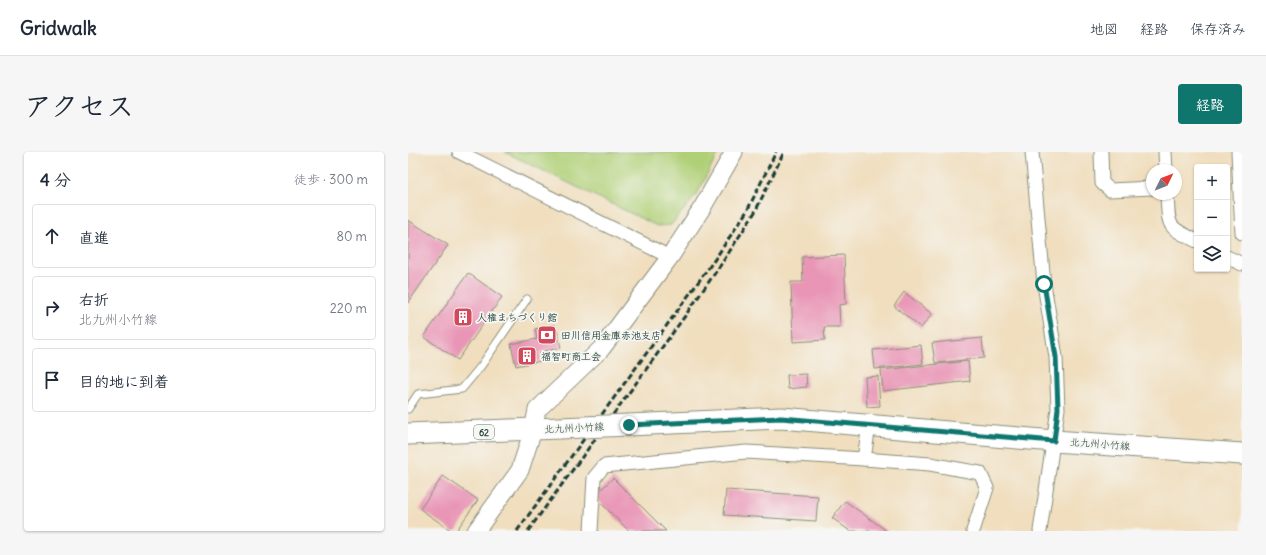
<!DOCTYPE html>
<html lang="ja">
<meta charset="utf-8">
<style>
:root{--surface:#fff;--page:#f6f6f7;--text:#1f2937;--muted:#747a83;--line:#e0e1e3;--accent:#0f766e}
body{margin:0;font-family:Delius,"Klee One",sans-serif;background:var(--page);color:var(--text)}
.controls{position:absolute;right:12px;top:12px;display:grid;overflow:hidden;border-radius:4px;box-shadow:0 1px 3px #0004}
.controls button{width:36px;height:36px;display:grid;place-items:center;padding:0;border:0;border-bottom:1px solid var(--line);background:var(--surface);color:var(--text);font:20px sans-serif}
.compass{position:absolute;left:738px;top:12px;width:36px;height:36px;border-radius:50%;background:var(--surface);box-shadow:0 1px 3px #0004;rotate:47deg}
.stop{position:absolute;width:12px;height:12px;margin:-9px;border:3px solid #0f766e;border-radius:50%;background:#fff}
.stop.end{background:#0f766e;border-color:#fff;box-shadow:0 1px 4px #0008}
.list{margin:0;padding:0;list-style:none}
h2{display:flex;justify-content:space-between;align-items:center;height:52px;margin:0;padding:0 16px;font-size:17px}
h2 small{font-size:13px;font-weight:400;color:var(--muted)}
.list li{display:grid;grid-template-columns:26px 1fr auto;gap:12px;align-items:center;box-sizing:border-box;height:64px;margin:0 8px 8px;padding:0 8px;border:1px solid var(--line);border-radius:4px}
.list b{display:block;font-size:15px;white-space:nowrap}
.list p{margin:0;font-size:13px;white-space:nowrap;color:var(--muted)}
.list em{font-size:13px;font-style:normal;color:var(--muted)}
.icon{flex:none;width:22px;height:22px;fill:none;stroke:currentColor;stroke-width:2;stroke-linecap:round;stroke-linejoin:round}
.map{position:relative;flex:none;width:834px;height:379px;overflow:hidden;border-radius:4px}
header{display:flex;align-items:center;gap:24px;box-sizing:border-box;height:56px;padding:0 20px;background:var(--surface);border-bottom:1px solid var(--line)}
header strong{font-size:19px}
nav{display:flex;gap:22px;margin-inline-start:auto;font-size:14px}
.intro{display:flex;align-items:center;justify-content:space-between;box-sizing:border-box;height:96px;padding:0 24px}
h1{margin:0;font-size:28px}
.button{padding:10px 18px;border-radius:4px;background:var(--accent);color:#fff;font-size:14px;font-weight:700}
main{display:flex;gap:24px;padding:0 24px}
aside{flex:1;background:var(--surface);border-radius:4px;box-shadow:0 1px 3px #0004}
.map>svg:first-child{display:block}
</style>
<header>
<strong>Gridwalk</strong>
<nav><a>地図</a><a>経路</a><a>保存済み</a></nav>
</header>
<div class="intro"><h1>アクセス</h1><a class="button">経路</a></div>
<main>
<aside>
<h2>4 分<small>徒歩 · 300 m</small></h2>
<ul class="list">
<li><svg class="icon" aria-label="ahead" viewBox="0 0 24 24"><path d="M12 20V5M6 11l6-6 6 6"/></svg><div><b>直進</b></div><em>80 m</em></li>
<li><svg class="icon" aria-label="right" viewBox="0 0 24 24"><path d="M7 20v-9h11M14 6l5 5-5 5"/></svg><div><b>右折</b><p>北九州小竹線</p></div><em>220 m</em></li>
<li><svg class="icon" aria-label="arrive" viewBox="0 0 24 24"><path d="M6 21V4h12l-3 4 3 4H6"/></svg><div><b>目的地に到着</b></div></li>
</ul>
</aside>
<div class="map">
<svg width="834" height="379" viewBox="0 0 834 379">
<rect width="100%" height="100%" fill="#f6f6f2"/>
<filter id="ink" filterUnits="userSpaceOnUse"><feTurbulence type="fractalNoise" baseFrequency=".025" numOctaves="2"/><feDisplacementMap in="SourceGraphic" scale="8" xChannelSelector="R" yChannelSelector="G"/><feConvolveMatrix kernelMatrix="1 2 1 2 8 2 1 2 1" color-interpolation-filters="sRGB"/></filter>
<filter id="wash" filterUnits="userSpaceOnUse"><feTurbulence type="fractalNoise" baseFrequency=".012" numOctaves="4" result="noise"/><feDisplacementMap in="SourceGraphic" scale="16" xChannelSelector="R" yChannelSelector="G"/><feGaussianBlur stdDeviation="0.9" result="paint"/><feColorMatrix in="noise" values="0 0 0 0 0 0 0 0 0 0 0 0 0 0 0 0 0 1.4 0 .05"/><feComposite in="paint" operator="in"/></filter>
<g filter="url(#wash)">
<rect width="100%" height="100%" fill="#f0debe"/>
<!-- pitch -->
<path fill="#b0d077" stroke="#688656" d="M97,0H311L289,42L263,73L249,74Z"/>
<g id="blocks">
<!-- building -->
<g fill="#e996b6">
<path d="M0,68L40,93L0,151Z"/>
<path d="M436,103L438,152L431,153L432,175H416L417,188L385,190L383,130H395L394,105Z"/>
<path d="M60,121L94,145L50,208L16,185Z"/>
<path d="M496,140L524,162L513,176L486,154Z"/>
<path d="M146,173L147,179L149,178L153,196L132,200L133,209L108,214L103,192L129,187L127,177Z"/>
<path d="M574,186L576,206L527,211L524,191Z"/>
<path d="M513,193L515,212L467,217L465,198Z"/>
<path d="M560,209L562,229L475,239L473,218Z"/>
<path d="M398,222L399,235L380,237L379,223Z"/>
<path d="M470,224L472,254L459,255L457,225Z"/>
<path d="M35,324L70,348L48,379H44L12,357Z"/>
<path d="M205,326L258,379H221L186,344Z"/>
<path d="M318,338L410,344L408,369L316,363Z"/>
<path d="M437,349L479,379H442L424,366Z"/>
</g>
</g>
</g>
<g filter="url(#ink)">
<use href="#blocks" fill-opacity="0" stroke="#888e79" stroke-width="1"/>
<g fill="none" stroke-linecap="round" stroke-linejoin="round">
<defs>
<path id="service" d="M0,257L10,242L54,237L73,214L119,147"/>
<g id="minor">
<path d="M51,0L262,105"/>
<path d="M624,0L636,132L648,205L650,257L632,379"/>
<path d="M693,0L694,31L702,38L744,36"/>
<path d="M757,0L758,18"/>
<path d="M830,0L834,81"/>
<path d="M759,42C761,76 758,74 789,89"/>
<path d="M819,105L834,112"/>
<path d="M456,307L522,312L572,321L579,336L565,379"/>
<path d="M183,379L186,326L196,314L338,300L456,307L461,273"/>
</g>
<path id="tertiary" d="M68,379L112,318L125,278L129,258L194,196L262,105L294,56L326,0"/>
<g id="primary">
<path d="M221,273L373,266L646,289L834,302"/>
<path d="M0,282L152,276"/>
</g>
</defs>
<!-- service casing -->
<use href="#service" stroke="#888e79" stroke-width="9"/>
<!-- minor casing -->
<use href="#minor" stroke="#888e79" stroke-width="15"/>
<!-- tertiary casing -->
<use href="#tertiary" stroke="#888e79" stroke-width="19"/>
<!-- primary casing -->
<use href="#primary" stroke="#888e79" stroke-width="23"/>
<!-- service -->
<use href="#service" stroke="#fff" stroke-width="7"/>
<!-- minor -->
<use href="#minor" stroke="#fff" stroke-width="13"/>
<!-- tertiary -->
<use href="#tertiary" stroke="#fff" stroke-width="17"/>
<!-- primary -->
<use href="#primary" stroke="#fff" stroke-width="21"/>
<!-- rail -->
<g stroke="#1f3d34" stroke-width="3" stroke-dasharray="6 3" stroke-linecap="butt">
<path d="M109,379L307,107L339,59L368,0"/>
<path d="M120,379L277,164L314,111L347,60L376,0"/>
</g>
<defs>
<path id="primary-bridge" d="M152,276L221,273"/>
</defs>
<!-- primary-bridge casing -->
<use href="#primary-bridge" stroke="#888e79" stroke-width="23" stroke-linecap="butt"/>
<!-- primary-bridge -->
<use href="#primary-bridge" stroke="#fff" stroke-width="21"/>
</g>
</g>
<g fill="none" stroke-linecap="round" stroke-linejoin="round" filter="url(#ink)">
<!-- route -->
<path stroke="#0f766e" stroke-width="5" d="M221,273L373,266L646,289L650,257L648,205L636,132"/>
</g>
<!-- icons -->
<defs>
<symbol id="building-square" viewBox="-11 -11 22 22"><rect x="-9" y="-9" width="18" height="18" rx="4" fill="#d1495b" stroke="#f6f6f2"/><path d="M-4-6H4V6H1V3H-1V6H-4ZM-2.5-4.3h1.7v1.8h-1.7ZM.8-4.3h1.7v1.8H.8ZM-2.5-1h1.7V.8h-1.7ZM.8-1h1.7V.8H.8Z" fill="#fff"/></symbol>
<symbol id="bank-square" viewBox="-11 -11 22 22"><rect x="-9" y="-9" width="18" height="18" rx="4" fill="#d1495b" stroke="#f6f6f2"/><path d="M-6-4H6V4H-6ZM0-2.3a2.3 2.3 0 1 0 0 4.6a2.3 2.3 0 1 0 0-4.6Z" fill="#fff"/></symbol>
</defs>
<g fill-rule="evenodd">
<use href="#building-square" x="44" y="154" width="22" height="22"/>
<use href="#bank-square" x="128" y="172" width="22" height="22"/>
<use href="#building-square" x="108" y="193" width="22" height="22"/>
</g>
<g text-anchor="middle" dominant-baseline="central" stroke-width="3.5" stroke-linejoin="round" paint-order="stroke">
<!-- shield labels -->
<rect fill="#f6f6f2" stroke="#60746d" stroke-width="1" x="66" y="273" width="20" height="14" rx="3"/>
<g font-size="9" font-weight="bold" fill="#1f3d34">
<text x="76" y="280">62</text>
</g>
<!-- poi labels -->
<g font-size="10" font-weight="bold" fill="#1f3d34" stroke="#f6f6f2" text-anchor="start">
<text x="69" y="165">人権まちづくり館</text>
<text x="153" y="183">田川信用金庫赤池支店</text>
<text x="133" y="204">福智町商工会</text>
</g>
<!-- street labels -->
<g font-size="10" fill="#1f3d34" stroke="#f6f6f2">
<text transform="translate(166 276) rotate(-3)">北九州小竹線</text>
<text transform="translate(692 292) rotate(4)">北九州小竹線</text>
</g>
</g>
</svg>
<div class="controls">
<button>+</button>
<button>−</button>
<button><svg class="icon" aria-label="layers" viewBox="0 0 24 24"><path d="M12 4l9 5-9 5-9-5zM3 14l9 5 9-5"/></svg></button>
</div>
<svg class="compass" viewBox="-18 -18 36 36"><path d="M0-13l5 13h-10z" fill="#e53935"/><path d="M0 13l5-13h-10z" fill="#747a83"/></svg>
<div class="stop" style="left:636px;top:132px"></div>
<div class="stop end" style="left:221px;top:273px"></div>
</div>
</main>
